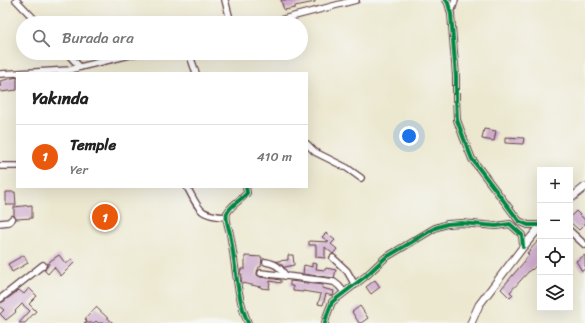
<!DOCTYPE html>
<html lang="tr">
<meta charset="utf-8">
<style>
:root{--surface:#fff;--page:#f6f6f6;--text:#222;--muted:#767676;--line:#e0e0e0;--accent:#ea580c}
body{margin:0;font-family:Sriracha,sans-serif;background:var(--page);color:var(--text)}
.controls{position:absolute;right:12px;bottom:12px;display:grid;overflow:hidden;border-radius:0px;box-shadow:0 4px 16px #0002}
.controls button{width:36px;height:36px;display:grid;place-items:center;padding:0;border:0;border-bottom:1px solid var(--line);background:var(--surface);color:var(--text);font:20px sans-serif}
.you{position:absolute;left:409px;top:136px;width:14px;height:14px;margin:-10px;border:3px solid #fff;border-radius:50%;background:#1a73e8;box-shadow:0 0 0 6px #1a73e833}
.badge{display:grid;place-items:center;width:26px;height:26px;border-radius:50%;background:var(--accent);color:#fff;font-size:13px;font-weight:700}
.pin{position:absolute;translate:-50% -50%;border:2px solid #fff;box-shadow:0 1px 4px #0006}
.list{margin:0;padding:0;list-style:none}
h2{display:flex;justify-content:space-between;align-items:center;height:52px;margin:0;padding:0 16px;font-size:17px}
h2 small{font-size:13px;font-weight:400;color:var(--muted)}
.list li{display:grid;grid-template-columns:26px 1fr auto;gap:12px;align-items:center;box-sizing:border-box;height:64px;padding:0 16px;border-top:1px solid var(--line)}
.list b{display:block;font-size:15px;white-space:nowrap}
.list p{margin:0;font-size:13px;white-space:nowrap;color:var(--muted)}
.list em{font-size:13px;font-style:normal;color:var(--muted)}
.icon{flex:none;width:22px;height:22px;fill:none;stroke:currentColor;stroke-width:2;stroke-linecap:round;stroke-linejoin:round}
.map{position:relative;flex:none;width:585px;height:323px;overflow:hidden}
.search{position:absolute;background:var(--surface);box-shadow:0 4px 16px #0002;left:16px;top:16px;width:292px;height:44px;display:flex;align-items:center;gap:10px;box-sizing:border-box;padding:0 14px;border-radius:22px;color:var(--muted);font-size:15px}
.panel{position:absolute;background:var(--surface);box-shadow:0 4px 16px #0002;left:16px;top:72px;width:292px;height:116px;border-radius:0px}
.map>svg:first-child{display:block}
</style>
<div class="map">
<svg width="585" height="323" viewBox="0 0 585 323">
<rect width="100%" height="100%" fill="#f6f6f2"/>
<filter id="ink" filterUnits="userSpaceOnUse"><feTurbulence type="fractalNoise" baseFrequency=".025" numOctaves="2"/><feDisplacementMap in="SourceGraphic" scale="8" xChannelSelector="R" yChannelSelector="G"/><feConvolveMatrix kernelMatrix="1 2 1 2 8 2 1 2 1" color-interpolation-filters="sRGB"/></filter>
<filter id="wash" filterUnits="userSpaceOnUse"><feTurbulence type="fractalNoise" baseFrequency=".012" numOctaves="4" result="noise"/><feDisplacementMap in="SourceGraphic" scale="16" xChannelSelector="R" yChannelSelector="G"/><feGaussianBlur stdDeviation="0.9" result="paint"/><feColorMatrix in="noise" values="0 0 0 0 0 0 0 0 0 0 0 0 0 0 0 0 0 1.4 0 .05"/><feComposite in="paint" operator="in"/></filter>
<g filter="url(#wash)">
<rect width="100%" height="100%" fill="#ece8d0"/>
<g id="blocks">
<!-- building -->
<g fill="#ceaacc">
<path d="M281,0H315V2L295,6V8L284,10Z"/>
<path d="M17,77V90L1,92L0,81Z"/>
<path d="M484,129L496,131L494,141L482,139Z"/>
<path d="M505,137L524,138L523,144L505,143Z"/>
<path d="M6,192H15L16,205H6Z"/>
<path d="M32,205V218L16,219L14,215V207Z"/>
<path d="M576,211L585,220V224L579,230L570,222V217Z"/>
<path d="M326,233L335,240L331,244L337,249L333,254L325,247V258L316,257V245H309V241L329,242L322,237Z"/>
<path d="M540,239V261L532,270L531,269L510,292L513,295L510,298L501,289L524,262H523L529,255L527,253Z"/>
<path d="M24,255L28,263L12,272L8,264Z"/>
<path d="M59,255L66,264L72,259L75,262L61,276L54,267L48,274L44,270L47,267L50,261Z"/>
<path d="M288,255H293L294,265L285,267V268L277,261L288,260Z"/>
<path d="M585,255V269L582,271L576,261Z"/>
<path d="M245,256L262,257L261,267H259L257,272V275L260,277L281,280V283L270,281L269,289L261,288V287L242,283L241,279L242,274H240V273L241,269H245Z"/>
<path d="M312,263L317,264L316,269L325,270L326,268L336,270L334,278L303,274L304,265L312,267Z"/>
<path d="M375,280L380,287L371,294L366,287Z"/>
<path d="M290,281L323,285L322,288L334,291L333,296L326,294L323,305L318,304L321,294L303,291V292L293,291V286H290Z"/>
<path d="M29,288L37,296L29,304L36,311L25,323H19L30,311L22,304L15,311L16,312L6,320L0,314L4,310L0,307V303L3,302L19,290L24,294Z"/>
<path d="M360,306L368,318L361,323H359L352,312Z"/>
<path d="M96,307L113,323H98L96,321L94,323H84L87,321L85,319Z"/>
</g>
</g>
</g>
<g filter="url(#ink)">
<use href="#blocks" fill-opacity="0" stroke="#623d44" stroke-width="1"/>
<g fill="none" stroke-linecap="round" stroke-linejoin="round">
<defs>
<g id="minor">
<path d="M16,0L38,23"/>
<path d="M225,0L231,23"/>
<path d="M446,0L448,3L451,14L456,76V98L457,120L464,139L472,159L519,221L528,225H540"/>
<path d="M451,13L455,0"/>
<path d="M268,23L356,0"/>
<path d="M67,53L80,67"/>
<path d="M189,53L196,73"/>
<path d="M0,74L70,70L80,67L138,53"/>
<path d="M307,144L315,152L347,168L361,178"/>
<path d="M0,166H17"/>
<path d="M187,187C200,210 198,215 226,217"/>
<path d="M246,187L247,193C241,200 231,205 227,213C225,219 229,228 230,234C236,264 236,295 248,323"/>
<path d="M0,223L9,222L12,219"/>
<path d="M570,231L585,245"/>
<path d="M333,258L347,271L355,285"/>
<path d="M266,262C277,264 279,267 286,276"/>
<path d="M261,273L286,276L334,282L339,286L344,292"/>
<path d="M0,299L43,265"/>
<path d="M325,323L327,315L332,302L366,276L385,258L435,228L447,224L461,223L496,226L510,224L522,235L523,247"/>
</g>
<g id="tertiary">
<path d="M570,199L585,187"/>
<path d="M471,323L479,305L523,247L540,227"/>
</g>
</defs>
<!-- minor casing -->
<use href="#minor" stroke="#623d44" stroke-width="8"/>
<!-- tertiary casing -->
<use href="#tertiary" stroke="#623d44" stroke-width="9"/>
<!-- minor -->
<use href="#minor" stroke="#fff" stroke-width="5.5"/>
<!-- tertiary -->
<use href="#tertiary" stroke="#fff" stroke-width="7"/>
<defs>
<g id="cycleway">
<path d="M446,0L448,3L451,14L456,76V98L457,120L464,139L472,159L519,221L528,225H540"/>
<path d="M246,187L247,193C241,200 231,205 227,213C225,219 229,228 230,234C236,264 236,295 248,323"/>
<path d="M325,323L327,315L332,302L366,276L385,258L435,228L447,224L461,223L496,226L510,224L522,235L523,247"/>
</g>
</defs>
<!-- cycleway casing -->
<use href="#cycleway" stroke="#f6f6f2" stroke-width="6"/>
<!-- cycleway -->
<use href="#cycleway" stroke="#00873e" stroke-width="4"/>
</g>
</g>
</svg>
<div class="controls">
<button>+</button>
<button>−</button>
<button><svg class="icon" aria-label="locate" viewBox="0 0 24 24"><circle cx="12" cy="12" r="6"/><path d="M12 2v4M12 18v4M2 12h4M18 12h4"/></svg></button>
<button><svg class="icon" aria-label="layers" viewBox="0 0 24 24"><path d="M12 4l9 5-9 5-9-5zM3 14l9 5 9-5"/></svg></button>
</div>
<div class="you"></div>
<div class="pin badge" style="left:105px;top:217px">1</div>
<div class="search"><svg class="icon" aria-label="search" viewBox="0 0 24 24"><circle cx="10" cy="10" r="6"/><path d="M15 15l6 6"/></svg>Burada ara</div>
<section class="panel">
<h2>Yakında<small></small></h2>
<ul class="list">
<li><span class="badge">1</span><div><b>Temple</b><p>Yer</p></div><em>410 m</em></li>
</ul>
</section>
</div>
